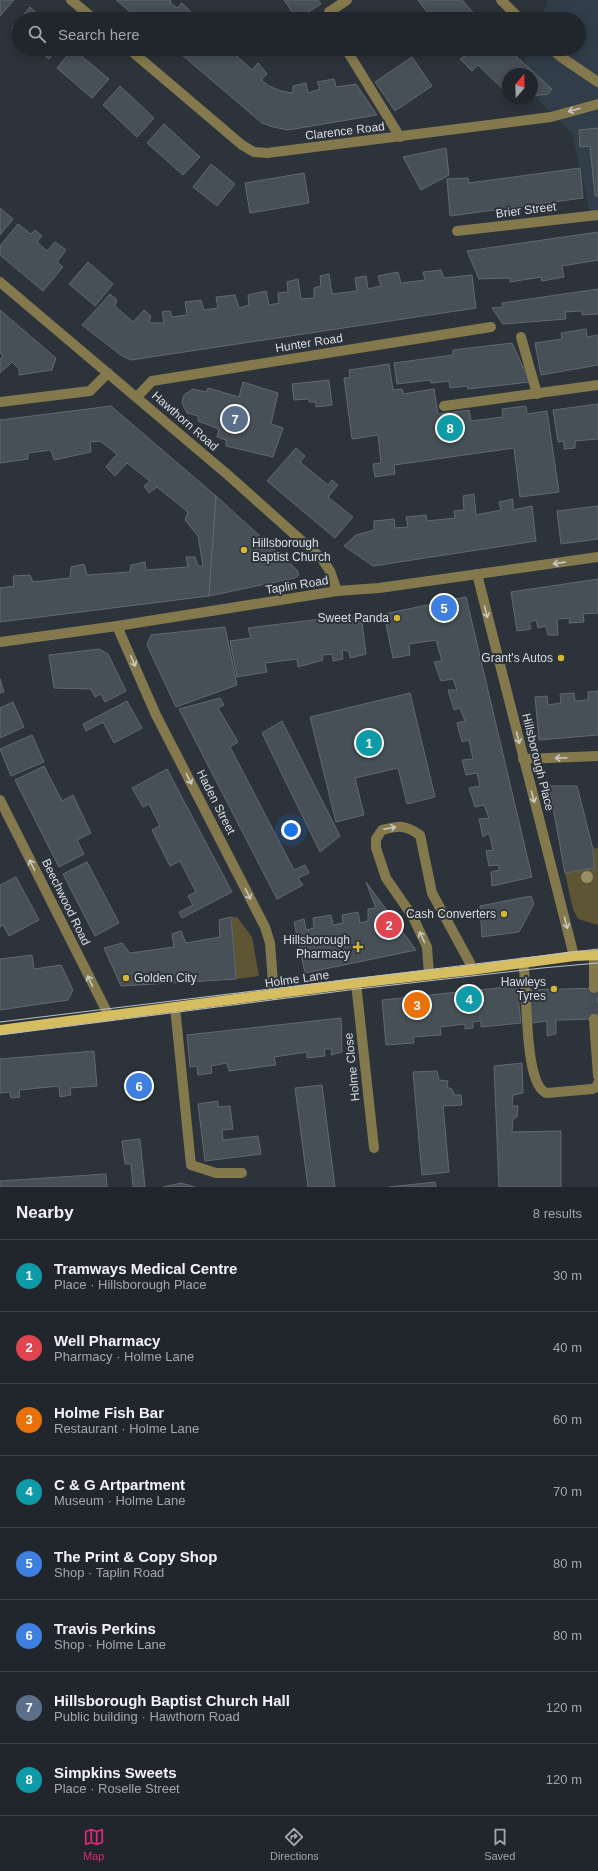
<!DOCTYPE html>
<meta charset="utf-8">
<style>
:root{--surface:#21262c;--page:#2d3238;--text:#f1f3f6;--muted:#a2a5a9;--line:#3e4348;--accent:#db2777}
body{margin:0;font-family:Arial,sans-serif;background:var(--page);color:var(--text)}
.compass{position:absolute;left:502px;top:68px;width:36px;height:36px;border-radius:50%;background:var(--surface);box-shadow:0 2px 10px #0003;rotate:19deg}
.you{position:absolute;left:291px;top:830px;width:14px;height:14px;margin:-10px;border:3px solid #fff;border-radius:50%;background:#1a73e8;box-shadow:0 0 0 6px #1a73e833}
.badge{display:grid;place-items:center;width:26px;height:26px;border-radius:50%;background:var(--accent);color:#fff;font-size:13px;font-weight:700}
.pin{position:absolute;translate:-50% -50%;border:2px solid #fff;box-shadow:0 1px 4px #0006}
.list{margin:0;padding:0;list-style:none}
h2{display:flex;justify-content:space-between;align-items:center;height:52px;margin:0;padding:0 16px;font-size:17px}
h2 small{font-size:13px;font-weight:400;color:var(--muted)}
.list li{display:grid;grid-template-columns:26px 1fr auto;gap:12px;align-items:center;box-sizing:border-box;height:72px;padding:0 16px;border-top:1px solid var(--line)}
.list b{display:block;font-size:15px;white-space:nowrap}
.list p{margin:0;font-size:13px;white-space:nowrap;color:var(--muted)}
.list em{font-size:13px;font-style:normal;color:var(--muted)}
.icon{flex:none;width:22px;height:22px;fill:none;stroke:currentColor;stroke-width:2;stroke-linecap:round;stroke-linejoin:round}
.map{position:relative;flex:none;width:598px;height:1187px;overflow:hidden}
.search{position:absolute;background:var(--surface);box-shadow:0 2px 10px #0003;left:12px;right:12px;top:12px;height:44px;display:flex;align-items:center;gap:10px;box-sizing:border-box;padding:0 14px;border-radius:22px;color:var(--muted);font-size:15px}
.sheet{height:628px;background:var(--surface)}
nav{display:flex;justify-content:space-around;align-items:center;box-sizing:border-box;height:56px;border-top:1px solid var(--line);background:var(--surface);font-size:11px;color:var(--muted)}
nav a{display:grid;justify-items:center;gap:2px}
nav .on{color:var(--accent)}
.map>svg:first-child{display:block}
</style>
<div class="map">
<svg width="598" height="1187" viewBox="0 0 598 1187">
<rect width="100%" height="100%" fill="#2c333a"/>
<!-- built -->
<path fill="#313d49" d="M548,0H598V221H592L572,133L534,96L532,74H528L525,60L529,49H579V19H541Z"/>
<!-- green -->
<g fill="#5d5534">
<path d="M598,848V925L578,919L573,909L565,873L594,868L593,849Z"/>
<path d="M231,917H237L252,937L259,976L236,979Z"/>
</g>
<!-- building -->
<g fill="#474f57" stroke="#616971">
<path d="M0,0H14L0,16Z"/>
<path d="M116,0H171L170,3L177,8L182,3L193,14L190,19H139Z"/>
<path d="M284,0H318L321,4L297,19Z"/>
<path d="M418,0H462L479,19H419L428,13Z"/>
<path d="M30,7L43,19H20Z"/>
<path d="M19,20V33L12,28Z"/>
<path d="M37,49H57L49,59Z"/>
<path d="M73,49L109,79L92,98L57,68Z"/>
<path d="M175,49H229L252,70L258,63L267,74L261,80L269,86L281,91L293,93V86L306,83L308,93L320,89L317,82L334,79L336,87L356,84L377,115L288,130L273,127L262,123Z"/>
<path d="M463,49H508L552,89L548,94L532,96V74H508V94L478,65L472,71L460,59L468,54Z"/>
<path d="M412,57L432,86L395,111L375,82Z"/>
<path d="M120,86L154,118L137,137L103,105Z"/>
<path d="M164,124L200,157L183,175L147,143Z"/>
<path d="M598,128V196H595L590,146L580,147L579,130Z"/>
<path d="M446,148L449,175L421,190L403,157Z"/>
<path d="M211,164L235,184L217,206L193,187Z"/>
<path d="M580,168L583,198L450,216L447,179L468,178L469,183Z"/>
<path d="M304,173L309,203L250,213L245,183Z"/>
<path d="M0,208L13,219L0,235Z"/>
<path d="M18,224L31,234L35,230L42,236L37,242L47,251L55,242L66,250L57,262L63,267L43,291L0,255V246Z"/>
<path d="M598,232V260L562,266L564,277L542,281L541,277L510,282V278L479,279L467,251Z"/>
<path d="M88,262L113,284L95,306L69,284Z"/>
<path d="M441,270L444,278L472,275L476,308L131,360L122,356L82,325L110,294L117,300L115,306L133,322L144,310L151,316L149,323H164L162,312L170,311L172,317L187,315L185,302L201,300L204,310L218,308L216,297L235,295L239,308L249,305L248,295L266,291L269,305L279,303L278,293L288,292L287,282L298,279L301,299L314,298V288L321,286L320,276L329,274L332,294L357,291L355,278L366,276L368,289L381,286L378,276L398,272L401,283L425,280L423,272Z"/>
<path d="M598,289V314L582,315V311L565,312L566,319L503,324L492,308L503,307L502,303Z"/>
<path d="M0,310L56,358L52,370L19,375V369L12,362L0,373V359L3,356L0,353Z"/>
<path d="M586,329L587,337L598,335V365L541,375L535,343L562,339L561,333Z"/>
<path d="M512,343L530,382L468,389L467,386L450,388L449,381L431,383L430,380L397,384L394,363L453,355V350Z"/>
<path d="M389,364L393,390L402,389L403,394L434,389L438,414L469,410L471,421L503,417L502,409L526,406L527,414L547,411L559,492L520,497L514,448L394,465L395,474L375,477L373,464L381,463L378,435L352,439L344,378H350L349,370Z"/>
<path d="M329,380L332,405L316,407V402H309V399L294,400L292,384Z"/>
<path d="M243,382L278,393L271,424L283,428L273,457L226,446V440L217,437L219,429L198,421V416L187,413L182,403L184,395L193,389L206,392L208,388L239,397Z"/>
<path d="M598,404V439L575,441V448L564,449V441L558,442L553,410Z"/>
<path d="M111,406L216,496L209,596L0,622V588L14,586L13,576L30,575L33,582L70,578L71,567L84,564L87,575L130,572L131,565L145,562L146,570L188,567L186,557H195L198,566H203L198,536L185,520L188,512L157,487L149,493L144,486L150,481L127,463L115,476L106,467L117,454L100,441L90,442L91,452L54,460L51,450L28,453V459L0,463V420Z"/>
<path d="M296,448L305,456L300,462L328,485L332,480L338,485L328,497L353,517L335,538L267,481Z"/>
<path d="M474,494L476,515L501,510L499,502L513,499V510L532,506L536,541L373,566L344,546L356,535L374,530V521L394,519L395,528L408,527L406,517L426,515L427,521L455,518L454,511L464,510L463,496Z"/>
<path d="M216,496L297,570L299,575L295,578L209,596Z"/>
<path d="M598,506V539L561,544L557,511Z"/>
<path d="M598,579V613L583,614L584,622L569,623L570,618L557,619L558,635H548L546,626L538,628L536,620L529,622L531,629L517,631L511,592Z"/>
<path d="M466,597L532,877L492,886L491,872L500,870L498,865L489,866L486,851L493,850L489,833L483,837L479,819L489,818L484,805L475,807L469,788L480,786L477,773L466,775L462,760L473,759L469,740L462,742L457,723L465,721L460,708L454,710L448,690H457L453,679L441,681L434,662L442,661L436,640L409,644L410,655L393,658L384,614Z"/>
<path d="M361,614L366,654L350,658L349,651L342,650L343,659L333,661L332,654L322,655L323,660L298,667L297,659L265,663L267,672L237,677L230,641L251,638L248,628Z"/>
<path d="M225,627L237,685L176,707L147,645L151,635Z"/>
<path d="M99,649L108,654L126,691L105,702L101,694L95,697L91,689L54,688L49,655Z"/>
<path d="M0,679L4,692L0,693Z"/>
<path d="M598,691V735L539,740L535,697L547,696L548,705L561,703L560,694L574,693L575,701L588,700V692Z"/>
<path d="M410,693L435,797L407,804L398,768L355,778L364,815L336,822L310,717Z"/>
<path d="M220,698L224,705L218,708L238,742L230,747L294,870L305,865L309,873L298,878L303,885L277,899L179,709Z"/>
<path d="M127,701L142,728L114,743L103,722L86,731L83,724Z"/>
<path d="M13,702L24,727L0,738V708Z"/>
<path d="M282,721L340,836L320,852L262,733Z"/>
<path d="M32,735L44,762L11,776L0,749Z"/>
<path d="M44,766L62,801L73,795L91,833L77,840L84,854L59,867L15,780Z"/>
<path d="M167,769L232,892L182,918L179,912L193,905L188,896L196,892L180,861L170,866L152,830L160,826L149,804L143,807L132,788Z"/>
<path d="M549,786H577L593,849L594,868L565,873Z"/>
<path d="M87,862L119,923L95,936L63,874Z"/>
<path d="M16,877L39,920L9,936L3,925L0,927V885Z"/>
<path d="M366,882L416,950L305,973L294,922L304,919L306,930L314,928L313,918L331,915L333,925L343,923L342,915L358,912L360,923L368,921V909L376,908Z"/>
<path d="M531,896L534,904L519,932L482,937L480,906Z"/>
<path d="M231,917L236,979L121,986L104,948L122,943L130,953L174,947L172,934L181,931L186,943L220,937L219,920Z"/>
<path d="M32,955L34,969L61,965L73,990L68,1000L0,1010V959Z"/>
<path d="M517,986L521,1023L481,1027V1021L473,1022V1028L465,1029V1024L440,1027L441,1035L413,1037L414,1043L386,1045L382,1000Z"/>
<path d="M598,988V1019L556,1020V1034L547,1036V1021L531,1023L530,990Z"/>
<path d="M341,1018L342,1052L331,1055L332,1049H324L325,1056L307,1058V1052L274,1057L276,1065L229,1071L227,1063L211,1066L212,1073L198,1075L197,1066L190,1067L187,1035Z"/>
<path d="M94,1051L97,1086L70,1088L71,1095L60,1097L59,1086L19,1090L20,1097L11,1098L10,1092L0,1093V1059Z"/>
<path d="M522,1063L523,1093L513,1095L512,1106H518L517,1117L513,1119L512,1132L561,1131V1187H499L494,1066Z"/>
<path d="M437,1071L439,1080L448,1081L447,1087L452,1089L454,1095H461L462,1105L443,1106L449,1172L422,1175L413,1072Z"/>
<path d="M322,1085L335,1187H308L295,1088Z"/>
<path d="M218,1101V1107L230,1106L233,1129L222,1130L223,1140L258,1136L261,1154L205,1161L198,1104Z"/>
<path d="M140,1139L145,1187H133L131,1164H125L122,1141Z"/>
<path d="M106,1174L107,1187H0V1181Z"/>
<path d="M435,1182L436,1187H389Z"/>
<path d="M181,1183L195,1187H163Z"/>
</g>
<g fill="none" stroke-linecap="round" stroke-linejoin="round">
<!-- minor-tunnel -->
<path stroke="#464c53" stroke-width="10" stroke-dasharray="10 5" stroke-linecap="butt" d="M594,988V1019"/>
<!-- minor -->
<g stroke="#84794d" stroke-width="10">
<path d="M71,0L94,19"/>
<path d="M501,0L520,19"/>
<path d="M328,19L329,12L347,0"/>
<path d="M129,49L242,145L254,152L267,153L551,117L598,104"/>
<path d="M346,49L400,137"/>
<path d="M552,49L561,57L598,82"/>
<path d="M457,231L598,215"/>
<path d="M0,282L228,475L322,559L330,571L337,591"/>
<path d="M521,337L537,394"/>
<path d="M137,397L152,381L491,327"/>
<path d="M0,402L90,391L108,373"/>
<path d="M444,406L598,385"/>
<path d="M477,574L574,956"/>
<path d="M117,626L156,715L265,927L270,943L274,995"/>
<path d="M0,642L117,626L337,591L379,588L598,557"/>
<path d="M523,759L598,756"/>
<path d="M0,800L109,1016"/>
<path d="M594,955V988"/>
<path d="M523,962C528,985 523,1087 547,1093L592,1089L597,1087L598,1083"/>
<path d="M429,975L427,947L413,917L386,878L376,848V839L382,830C399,826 404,824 420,835L432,893L470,963L471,970"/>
<path d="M356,983L374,1148"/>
<path d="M175,1007L191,1165L216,1173H242"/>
<path d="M594,1019L598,1076"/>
</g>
<!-- major -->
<path stroke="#d6be60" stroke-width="10" d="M0,1030L356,983L471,970L574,956L598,955"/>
<!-- tram -->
<g stroke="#bcc1c6" stroke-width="1">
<path d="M0,1022L598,949"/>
<path d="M0,1035L357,989L542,968L598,963"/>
</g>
</g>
<!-- trees -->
<circle fill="#978e62" cx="587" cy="877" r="6"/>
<!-- one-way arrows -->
<defs><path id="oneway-shaft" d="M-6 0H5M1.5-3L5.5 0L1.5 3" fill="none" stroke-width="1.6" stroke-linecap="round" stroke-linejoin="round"/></defs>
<g stroke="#c8c9c4">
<use href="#oneway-shaft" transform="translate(574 110) rotate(165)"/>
<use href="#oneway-shaft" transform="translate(559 563) rotate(172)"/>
<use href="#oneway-shaft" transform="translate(486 612) rotate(76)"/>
<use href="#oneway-shaft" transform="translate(133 661) rotate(66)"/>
<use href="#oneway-shaft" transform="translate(518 738) rotate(76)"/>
<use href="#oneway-shaft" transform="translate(561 758) rotate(178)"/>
<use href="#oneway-shaft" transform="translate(189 779) rotate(63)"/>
<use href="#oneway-shaft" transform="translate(533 797) rotate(75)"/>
<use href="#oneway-shaft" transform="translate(390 828) rotate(-12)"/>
<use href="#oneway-shaft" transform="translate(32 865) rotate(-116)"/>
<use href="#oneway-shaft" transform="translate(248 894) rotate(63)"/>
<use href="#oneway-shaft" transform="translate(566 923) rotate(75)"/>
<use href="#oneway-shaft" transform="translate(422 937) rotate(-115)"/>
<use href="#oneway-shaft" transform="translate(90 981) rotate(-116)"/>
</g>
<!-- markers -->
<g fill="#d4b635" stroke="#2c333a" stroke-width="1.5">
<circle cx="244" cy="550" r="4"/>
<circle cx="397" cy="618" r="4"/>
<circle cx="561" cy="658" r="4"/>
<circle cx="504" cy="914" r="4"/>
<path d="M356 941h4v4h4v4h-4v4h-4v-4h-4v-4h4z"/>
<circle cx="126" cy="978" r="4"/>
<circle cx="554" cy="989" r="4"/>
</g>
<g text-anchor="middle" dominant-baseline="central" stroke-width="4" stroke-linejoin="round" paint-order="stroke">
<!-- street labels -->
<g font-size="12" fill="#d9dde2" stroke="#2c333a">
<text transform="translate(345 131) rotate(-7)">Clarence Road</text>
<text transform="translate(526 210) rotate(-7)">Brier Street</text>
<text transform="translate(309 343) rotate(-9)">Hunter Road</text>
<text transform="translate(185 421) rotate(41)">Hawthorn Road</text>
<text transform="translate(297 585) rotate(-9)">Taplin Road</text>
<text transform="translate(538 762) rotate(76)">Hillsborough Place</text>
<text transform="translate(216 802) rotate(63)">Haden Street</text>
<text transform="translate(66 902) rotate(64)">Beechwood Road</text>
<text transform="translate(297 979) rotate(-8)">Holme Lane</text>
<text transform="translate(352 1067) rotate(-96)">Holme Close</text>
</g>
<!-- poi labels -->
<g font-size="12" fill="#d9dde2" stroke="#2c333a" text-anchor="end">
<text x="252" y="543" text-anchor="start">Hillsborough<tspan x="252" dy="14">Baptist Church</tspan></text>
<text x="389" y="618">Sweet Panda</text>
<text x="553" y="658">Grant's Autos</text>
<text x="496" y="914">Cash Converters</text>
<text x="350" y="940">Hillsborough<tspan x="350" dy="14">Pharmacy</tspan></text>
<text x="134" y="978" text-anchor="start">Golden City</text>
<text x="546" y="982">Hawleys<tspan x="546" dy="14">Tyres</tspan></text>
</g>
</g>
</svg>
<svg class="compass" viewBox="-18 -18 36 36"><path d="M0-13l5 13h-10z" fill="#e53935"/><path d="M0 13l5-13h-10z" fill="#a2a5a9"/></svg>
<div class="you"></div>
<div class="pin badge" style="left:369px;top:743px;background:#0f9aa8">1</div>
<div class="pin badge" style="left:389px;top:925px;background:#e0444e">2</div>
<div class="pin badge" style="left:417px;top:1005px;background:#e8710a">3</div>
<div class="pin badge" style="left:469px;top:999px;background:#0f9aa8">4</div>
<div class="pin badge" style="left:444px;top:608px;background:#3f7fe0">5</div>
<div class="pin badge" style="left:139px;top:1086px;background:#3f7fe0">6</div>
<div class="pin badge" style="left:235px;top:419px;background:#5c6f8a">7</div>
<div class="pin badge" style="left:450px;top:428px;background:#0f9aa8">8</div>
<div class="search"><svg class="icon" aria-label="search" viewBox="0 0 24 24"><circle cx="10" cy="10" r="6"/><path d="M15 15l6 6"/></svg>Search here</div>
</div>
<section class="sheet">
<h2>Nearby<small>8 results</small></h2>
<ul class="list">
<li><span class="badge" style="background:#0f9aa8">1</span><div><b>Tramways Medical Centre</b><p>Place · Hillsborough Place</p></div><em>30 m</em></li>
<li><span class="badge" style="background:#e0444e">2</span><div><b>Well Pharmacy</b><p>Pharmacy · Holme Lane</p></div><em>40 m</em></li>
<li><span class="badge" style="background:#e8710a">3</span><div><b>Holme Fish Bar</b><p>Restaurant · Holme Lane</p></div><em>60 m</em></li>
<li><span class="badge" style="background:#0f9aa8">4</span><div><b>C &amp; G Artpartment</b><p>Museum · Holme Lane</p></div><em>70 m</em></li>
<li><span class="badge" style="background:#3f7fe0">5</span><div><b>The Print &amp; Copy Shop</b><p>Shop · Taplin Road</p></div><em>80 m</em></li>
<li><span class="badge" style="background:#3f7fe0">6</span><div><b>Travis Perkins</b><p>Shop · Holme Lane</p></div><em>80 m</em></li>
<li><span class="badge" style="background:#5c6f8a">7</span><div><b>Hillsborough Baptist Church Hall</b><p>Public building · Hawthorn Road</p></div><em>120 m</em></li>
<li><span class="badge" style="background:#0f9aa8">8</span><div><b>Simpkins Sweets</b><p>Place · Roselle Street</p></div><em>120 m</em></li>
</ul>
</section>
<nav>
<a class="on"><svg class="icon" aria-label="map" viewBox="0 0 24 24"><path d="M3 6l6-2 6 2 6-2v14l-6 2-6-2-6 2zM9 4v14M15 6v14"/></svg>Map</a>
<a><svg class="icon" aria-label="directions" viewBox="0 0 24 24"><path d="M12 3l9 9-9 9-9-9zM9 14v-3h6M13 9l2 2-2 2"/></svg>Directions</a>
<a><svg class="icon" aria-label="saved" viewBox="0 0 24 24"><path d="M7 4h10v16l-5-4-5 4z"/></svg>Saved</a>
</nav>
